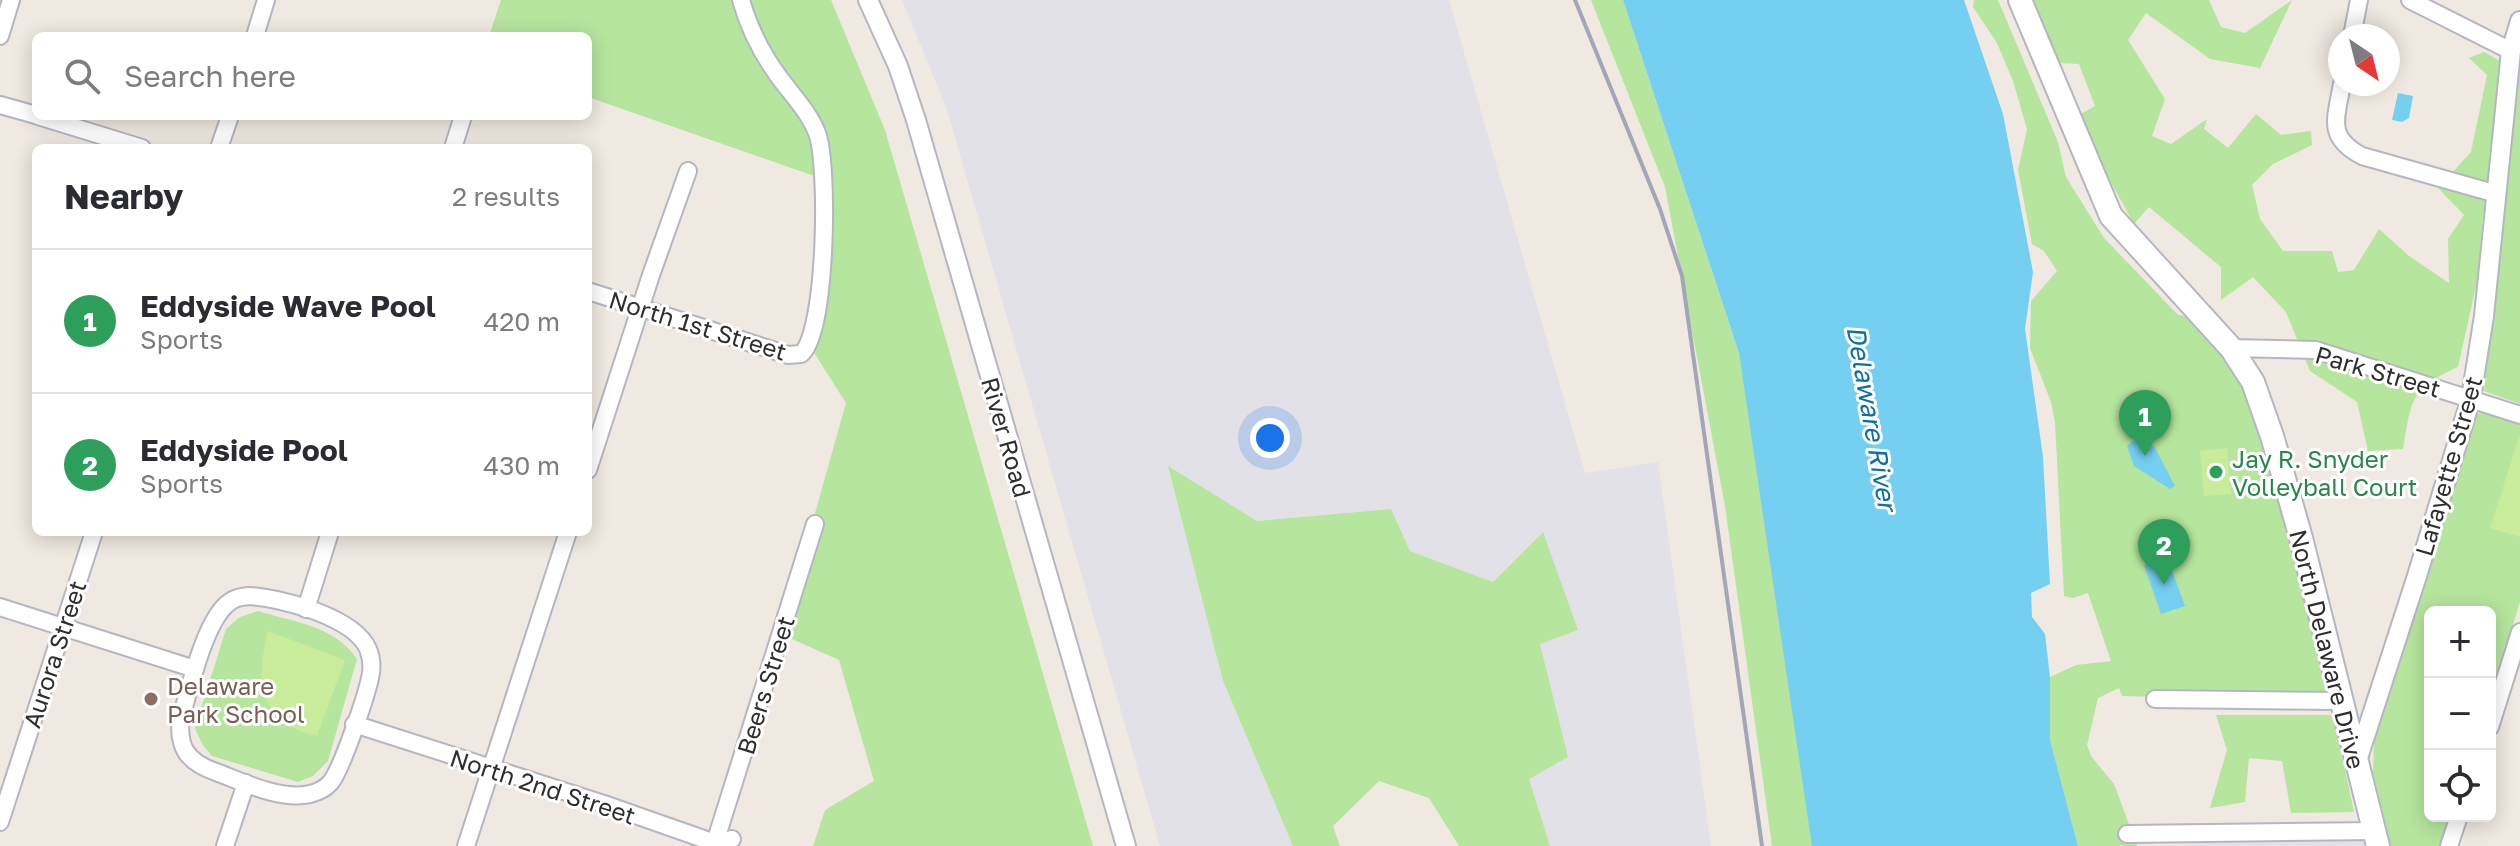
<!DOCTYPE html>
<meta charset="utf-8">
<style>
:root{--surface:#fff;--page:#f7f7f7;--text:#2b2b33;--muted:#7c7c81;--line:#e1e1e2;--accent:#b45309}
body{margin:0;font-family:"Golos Text",sans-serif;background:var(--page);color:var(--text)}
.controls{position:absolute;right:24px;bottom:24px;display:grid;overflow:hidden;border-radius:12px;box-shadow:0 4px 20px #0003}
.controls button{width:72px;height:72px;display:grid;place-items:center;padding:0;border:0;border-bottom:2px solid var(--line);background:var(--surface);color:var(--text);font:40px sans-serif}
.compass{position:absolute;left:2328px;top:24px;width:72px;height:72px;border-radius:50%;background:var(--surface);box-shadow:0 4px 20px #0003;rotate:145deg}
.you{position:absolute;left:1270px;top:438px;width:28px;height:28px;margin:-20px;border:6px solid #fff;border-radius:50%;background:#1a73e8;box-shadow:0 0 0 12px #1a73e833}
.badge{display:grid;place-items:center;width:52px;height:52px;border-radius:50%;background:var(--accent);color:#fff;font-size:26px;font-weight:700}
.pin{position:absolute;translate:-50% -66px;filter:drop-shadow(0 2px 4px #0008)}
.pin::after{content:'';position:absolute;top:42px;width:28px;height:24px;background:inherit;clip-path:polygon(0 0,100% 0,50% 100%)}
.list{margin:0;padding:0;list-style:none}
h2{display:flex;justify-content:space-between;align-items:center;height:104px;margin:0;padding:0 32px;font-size:34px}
h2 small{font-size:26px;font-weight:400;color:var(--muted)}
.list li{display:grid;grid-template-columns:52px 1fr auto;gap:24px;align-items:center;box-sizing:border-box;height:144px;padding:0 32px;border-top:2px solid var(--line)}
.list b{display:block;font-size:30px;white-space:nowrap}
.list p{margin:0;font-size:26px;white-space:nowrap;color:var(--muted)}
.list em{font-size:26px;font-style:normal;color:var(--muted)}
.icon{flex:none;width:44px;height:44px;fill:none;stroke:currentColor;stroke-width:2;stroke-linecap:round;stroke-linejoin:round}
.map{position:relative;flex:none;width:2520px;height:846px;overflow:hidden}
.search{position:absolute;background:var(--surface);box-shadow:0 4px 20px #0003;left:32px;top:32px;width:560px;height:88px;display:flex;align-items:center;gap:20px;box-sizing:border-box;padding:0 28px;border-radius:12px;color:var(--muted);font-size:30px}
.panel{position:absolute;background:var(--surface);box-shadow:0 4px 20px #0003;left:32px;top:144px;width:560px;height:392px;border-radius:12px}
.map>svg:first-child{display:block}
</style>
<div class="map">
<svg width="2520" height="846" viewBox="0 0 2520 846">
<rect width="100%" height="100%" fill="#efe9e1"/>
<!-- industrial -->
<g fill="#e3e1e8">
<path d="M902,0H1449L1585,473L1658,462L1711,846H1550L1529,779L1568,757L1540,644L1578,630L1542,532L1493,582L1410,551L1391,509L1257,521L1169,467L1223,681L1293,846H1160L947,110Z"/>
<path d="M2226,840H2369L2371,846H2178Z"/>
</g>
<!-- green -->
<g fill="#b6e59e">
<path d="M501,0H831L885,130L1093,846H813L825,810L874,781L839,660L781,634L846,403L813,351L823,179L588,97V36H489Z"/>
<path d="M1591,0H1623L1739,353L1815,846H1772L1725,506L1665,187Z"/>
<path d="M1974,0H1998L2058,142L2066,177L2104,238L2178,315L2203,317L2253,382L2341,701L2122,696L2119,688L2098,698L2087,745L2091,756L2114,784L2137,846H2078L2050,740V677L2076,665L2111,661L2088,593L2073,598L2064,596L2055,422L2051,402L2030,348L2031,301L2057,271L2044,251L2032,244L2018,170L2027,129L2013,81L1997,43L1973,7Z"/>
<path d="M2028,0H2209L2221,27L2245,33L2292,0L2260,68L2210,59L2146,13L2128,40L2165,99L2152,136L2171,144L2207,119L2204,129L2228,148L2256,114L2281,135L2311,131L2312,145L2273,164L2252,185L2260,219L2283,251H2332L2338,272L2354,270L2379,229L2409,256L2449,283L2448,239L2464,215L2438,188L2471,152L2487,75L2469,58L2484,52L2502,62L2500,111L2483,216L2477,282L2458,367C2409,389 2412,400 2403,449L2368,451L2357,402L2310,371L2286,312L2253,277L2221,300V267L2149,207L2134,224L2104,170L2081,114L2095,106L2079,64L2059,63L2040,35Z"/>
<path d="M2520,61V404L2484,391L2506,160Z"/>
<path d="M2483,411L2520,423V602L2490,698V612H2430V816H2452L2442,846H2391L2373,773L2374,742L2471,419Z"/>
<path d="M1168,466L1257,521L1391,509L1410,551L1493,582L1543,532L1578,630L1540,644L1568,757L1529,779L1550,846H1459L1429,798L1379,781L1333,826L1340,846H1293L1223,681Z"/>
<path d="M258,611C293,622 336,626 357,659L328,761L313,776L298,782L212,756L202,744L195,728L226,629L240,617Z"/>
<path d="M2216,715H2334L2354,812L2291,813L2282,761L2249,758L2245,802L2210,808L2227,750Z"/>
</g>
<!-- pitch -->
<g fill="#c9ec9a">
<path d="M2520,434V537L2490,528Z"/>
<path d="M2227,448L2231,494L2204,496L2200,451Z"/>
<path d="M268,631L345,660L317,736C258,723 255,681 268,631Z"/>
</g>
<!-- water -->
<g fill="#75cff0">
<path d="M1623,0H1964L2003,114L2033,272L2025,329L2043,457L2050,584L2031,593L2032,617L2045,634L2050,677V740L2078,846H1812L1739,353Z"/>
<path d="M2398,93L2413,96L2409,118L2402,122L2392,120Z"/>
<path d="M2134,440L2154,446L2175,486L2170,489L2134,466L2127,446Z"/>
<path d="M2167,557L2185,606L2161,614L2144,565Z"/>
</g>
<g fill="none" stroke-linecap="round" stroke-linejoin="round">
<defs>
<g id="minor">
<path d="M2410,0L2511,51"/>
<path d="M0,36L11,0"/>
<path d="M255,36L266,0"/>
<path d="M2352,36L2359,0"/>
<path d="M2342,84C2336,119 2326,137 2362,156L2497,194"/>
<path d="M0,105L36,115"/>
<path d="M38,116L142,148"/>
<path d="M219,148L230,116"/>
<path d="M453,148L463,116"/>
<path d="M588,291L788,355L801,354C827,333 829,164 817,133C809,112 792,95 779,77C762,54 749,28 741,0"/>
<path d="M2231,348L2316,350L2520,415"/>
<path d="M588,470L651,275L688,171"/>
<path d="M249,596C282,598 354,617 368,649C371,656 372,665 371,673C368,692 342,768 331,782C326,788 318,792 310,794C281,801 243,782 216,772C187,762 177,747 181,717C190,688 204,625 226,605C233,598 240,597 249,596Z"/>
<path d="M0,607L195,669"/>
<path d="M306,609L330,532"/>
<path d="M2155,699L2341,701"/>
<path d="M354,724L604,804L715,843L732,839"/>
<path d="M2490,727L2520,632"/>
<path d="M0,822L94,532"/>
<path d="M2127,834L2375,831"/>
<path d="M225,846L246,783"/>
<path d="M466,846L568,532"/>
<path d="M714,846L815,524"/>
<path d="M2449,846L2459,816"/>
</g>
<g id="tertiary">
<path d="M868,0L898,66L916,120L1126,846"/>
<path d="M2357,761L2417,576L2471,398L2484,316L2511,51L2520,21"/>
</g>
<path id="secondary" d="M2020,0L2111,216L2231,348L2253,382L2272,436L2301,538L2378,846"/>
</defs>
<!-- minor casing -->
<use href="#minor" stroke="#b4b7c1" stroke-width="20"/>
<!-- tertiary casing -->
<use href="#tertiary" stroke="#b4b7c1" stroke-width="22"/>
<!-- secondary casing -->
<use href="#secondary" stroke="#b4b7c1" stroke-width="26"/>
<!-- minor -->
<use href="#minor" stroke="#fff" stroke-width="16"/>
<!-- tertiary -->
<use href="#tertiary" stroke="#fff" stroke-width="18"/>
<!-- secondary -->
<use href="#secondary" stroke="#fff" stroke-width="22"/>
<!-- rail -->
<path stroke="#a3a6b8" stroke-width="4" d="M1575,0L1660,209L1682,276L1762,846"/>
</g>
<!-- markers -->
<circle fill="#2e9e5b" stroke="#fff" stroke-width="3" cx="2216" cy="472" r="8"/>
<circle fill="#8d6e63" stroke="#fff" stroke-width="3" cx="151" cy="699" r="8"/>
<g text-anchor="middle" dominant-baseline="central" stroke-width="6" stroke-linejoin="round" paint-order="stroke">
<!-- street labels -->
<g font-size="24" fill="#2e2e2e" stroke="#fff">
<text transform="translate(698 325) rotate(17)">North 1st Street</text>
<text transform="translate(2378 371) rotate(16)">Park Street</text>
<text transform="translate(1007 437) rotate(74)">River Road</text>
<text transform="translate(2448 466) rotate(-74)">Lafayette Street</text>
<text transform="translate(2328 649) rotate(76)">North Delaware Drive</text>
<text transform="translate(54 654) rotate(-72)">Aurora Street</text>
<text transform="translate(765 685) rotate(-73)">Beers Street</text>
<text transform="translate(543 786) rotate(18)">North 2nd Street</text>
</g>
<!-- leisure labels -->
<g font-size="24" fill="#27864d" stroke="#fff" text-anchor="start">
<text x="2232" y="458">Jay R. Snyder<tspan x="2232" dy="28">Volleyball Court</tspan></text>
</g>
<!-- education labels -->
<g font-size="24" fill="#785e54" stroke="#fff" text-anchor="start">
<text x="167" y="685">Delaware<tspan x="167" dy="28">Park School</tspan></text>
</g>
<!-- water labels -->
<g font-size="26" font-style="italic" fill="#0d6fa3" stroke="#fff">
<text transform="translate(1872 418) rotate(80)">Delaware River</text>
</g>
</g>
</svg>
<div class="controls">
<button>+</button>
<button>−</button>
<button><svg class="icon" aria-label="locate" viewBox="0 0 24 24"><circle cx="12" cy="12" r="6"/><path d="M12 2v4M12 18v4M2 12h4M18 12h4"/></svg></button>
</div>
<svg class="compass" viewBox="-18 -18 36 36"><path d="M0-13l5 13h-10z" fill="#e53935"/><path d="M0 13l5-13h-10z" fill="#7c7c81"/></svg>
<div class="you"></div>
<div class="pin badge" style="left:2145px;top:456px;background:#2e9e5b">1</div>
<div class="pin badge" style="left:2164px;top:585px;background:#2e9e5b">2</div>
<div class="search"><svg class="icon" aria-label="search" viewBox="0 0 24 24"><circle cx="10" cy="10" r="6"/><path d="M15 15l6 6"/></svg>Search here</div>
<section class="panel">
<h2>Nearby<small>2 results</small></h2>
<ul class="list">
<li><span class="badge" style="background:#2e9e5b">1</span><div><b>Eddyside Wave Pool</b><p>Sports</p></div><em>420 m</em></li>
<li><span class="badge" style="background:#2e9e5b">2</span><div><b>Eddyside Pool</b><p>Sports</p></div><em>430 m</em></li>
</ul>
</section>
</div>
